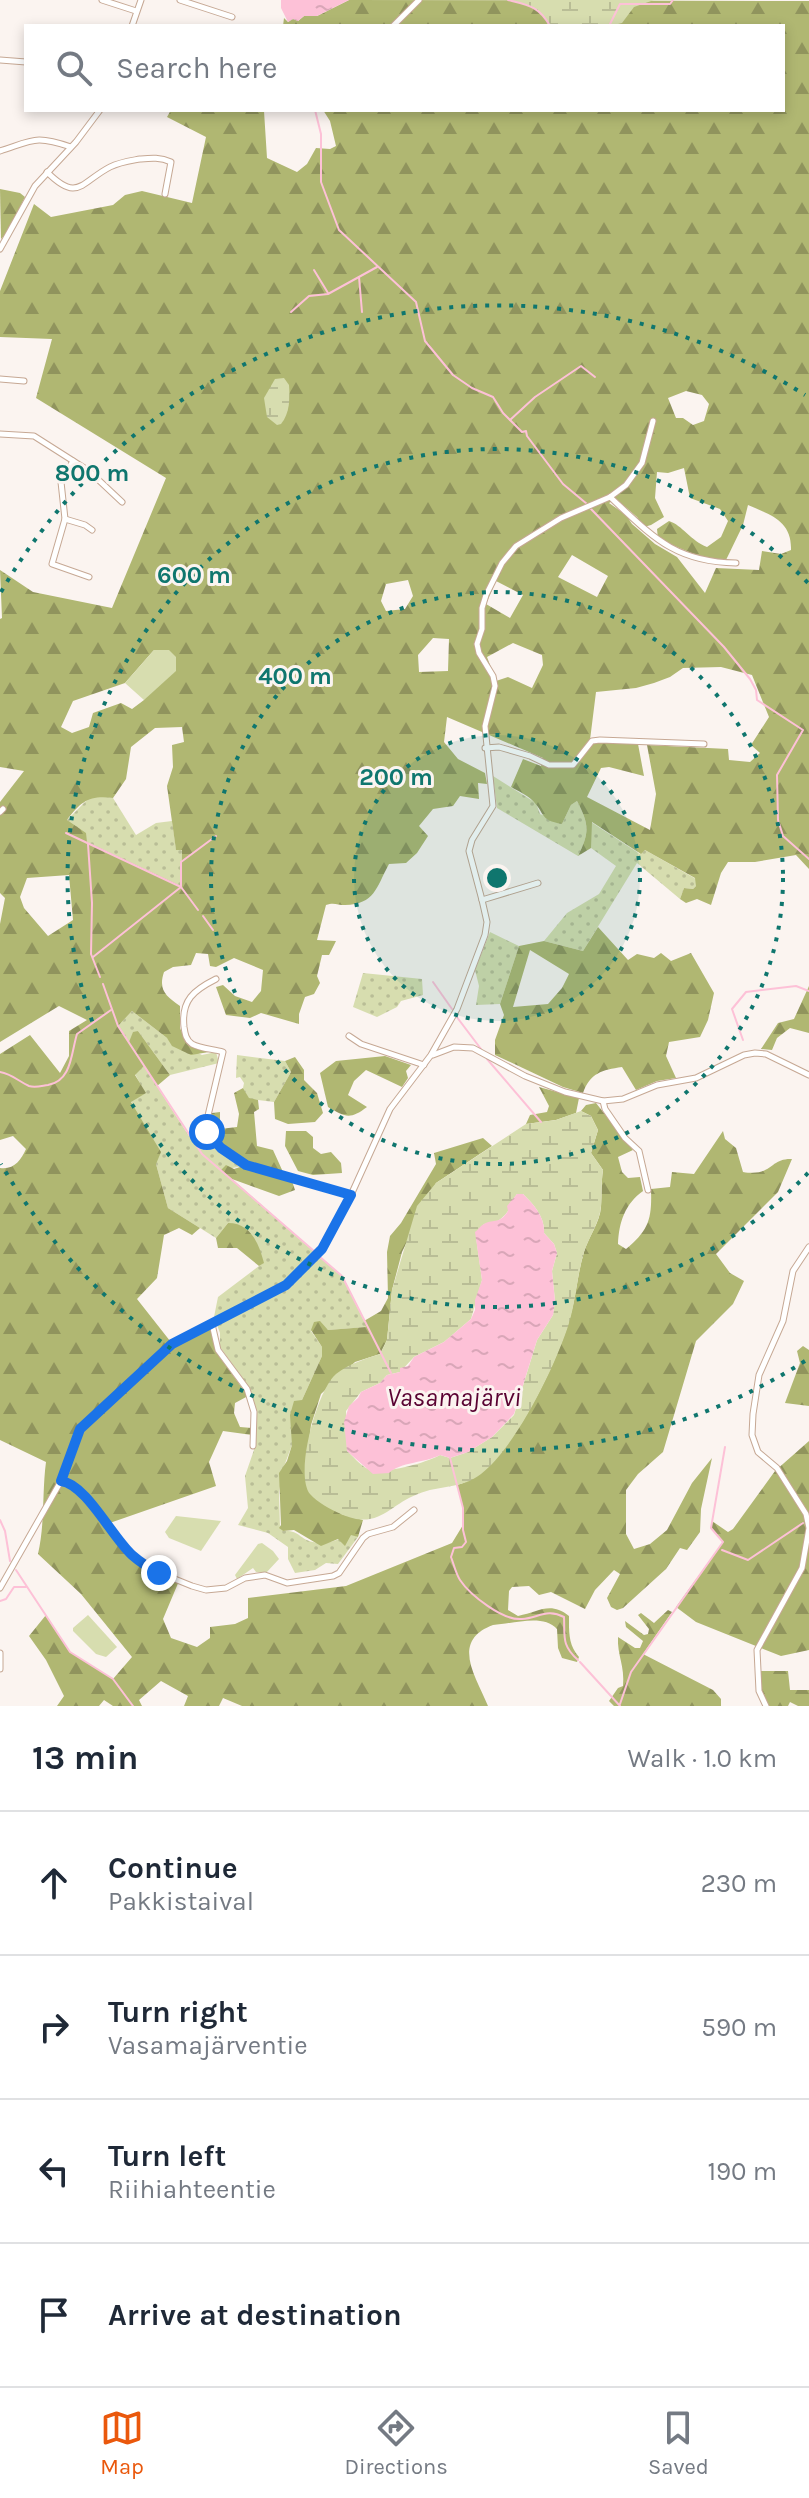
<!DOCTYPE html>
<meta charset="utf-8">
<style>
:root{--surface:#fff;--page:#f6f6f7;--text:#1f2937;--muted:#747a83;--line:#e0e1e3;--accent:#ea580c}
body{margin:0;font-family:Karla,sans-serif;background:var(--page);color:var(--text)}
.stop{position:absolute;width:24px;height:24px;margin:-18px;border:6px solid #1a73e8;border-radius:50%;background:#fff}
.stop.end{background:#1a73e8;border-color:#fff;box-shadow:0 2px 8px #0008}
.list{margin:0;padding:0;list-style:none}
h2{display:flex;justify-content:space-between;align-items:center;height:104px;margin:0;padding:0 32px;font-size:34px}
h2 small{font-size:26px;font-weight:400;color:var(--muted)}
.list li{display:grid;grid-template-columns:52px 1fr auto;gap:24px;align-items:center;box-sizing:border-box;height:144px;padding:0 32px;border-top:2px solid var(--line)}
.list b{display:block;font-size:30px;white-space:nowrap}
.list p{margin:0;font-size:26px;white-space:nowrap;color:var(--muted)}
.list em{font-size:26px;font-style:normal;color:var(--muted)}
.icon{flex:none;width:44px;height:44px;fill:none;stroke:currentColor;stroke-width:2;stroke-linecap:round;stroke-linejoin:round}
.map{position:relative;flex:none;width:809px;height:1706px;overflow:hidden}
.search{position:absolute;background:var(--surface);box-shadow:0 4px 12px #0003;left:24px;right:24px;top:24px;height:88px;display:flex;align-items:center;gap:20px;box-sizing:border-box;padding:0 28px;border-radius:0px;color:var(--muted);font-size:30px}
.sheet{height:680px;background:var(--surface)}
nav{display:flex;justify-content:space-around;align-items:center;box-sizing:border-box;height:112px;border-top:2px solid var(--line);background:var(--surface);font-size:22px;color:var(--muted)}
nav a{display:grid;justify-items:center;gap:4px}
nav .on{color:var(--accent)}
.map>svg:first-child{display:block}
</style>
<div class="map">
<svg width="809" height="1706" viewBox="0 0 809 1706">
<defs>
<pattern id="green-dots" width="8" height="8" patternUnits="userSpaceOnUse" patternTransform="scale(2)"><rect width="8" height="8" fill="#d7ddaf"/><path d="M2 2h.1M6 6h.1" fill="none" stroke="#b9bd96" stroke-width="1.8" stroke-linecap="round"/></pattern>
<pattern id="forest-firs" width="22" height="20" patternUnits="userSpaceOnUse" patternTransform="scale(2)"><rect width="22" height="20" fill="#b0b772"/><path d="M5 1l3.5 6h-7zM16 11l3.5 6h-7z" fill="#90945d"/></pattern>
<pattern id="wetland-marsh" width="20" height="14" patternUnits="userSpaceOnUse" patternTransform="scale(2)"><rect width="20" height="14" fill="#d7ddaf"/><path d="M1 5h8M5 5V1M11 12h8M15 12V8" fill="none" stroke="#b9bd96"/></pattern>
<pattern id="water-ripples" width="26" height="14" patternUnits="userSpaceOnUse" patternTransform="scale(2)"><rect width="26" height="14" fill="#fdc1d7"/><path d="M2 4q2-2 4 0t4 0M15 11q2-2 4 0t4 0" fill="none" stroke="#d9a6b8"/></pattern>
</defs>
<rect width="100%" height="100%" fill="#fbf4f0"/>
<!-- green -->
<g fill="url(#green-dots)">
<path d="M493,776L536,803L540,814L562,824L571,805L577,801C589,824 590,832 578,856L497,808Z"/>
<path d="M95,795L113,798L136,835L156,823L172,821L176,849H182L181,887L87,842L67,820L85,802Z"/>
<path d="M591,822L640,854L645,850L696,879V886L693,889L684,888L680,899L637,863L583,951L544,941L567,913L599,894L616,866L591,848Z"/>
<path d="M490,932L519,946L500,1004L476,1005L479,986L475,970Z"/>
<path d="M363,973L422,979L423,995L401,1001L397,1007L377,1017L353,1007Z"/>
<path d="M132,1011L167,1038L202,1055L216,1052L219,1063L170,1075L138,1031L129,1042L118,1026Z"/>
<path d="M237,1055L285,1061L291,1072L274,1102L249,1099L243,1088L244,1083L240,1077L236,1078Z"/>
<path d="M144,1066L189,1136L204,1134L208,1140L243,1166L222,1170L342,1276L367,1327L328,1330L322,1326L311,1331L322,1347V1356L302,1400L292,1445L283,1469L279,1492L280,1528L283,1531C300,1530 299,1539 313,1542C326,1546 340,1539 351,1534L358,1537L338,1564L326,1563L315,1570L295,1573L288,1559V1547L268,1533L238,1525L248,1508L245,1476L255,1447L256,1408L246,1383L220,1347V1333L214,1317L218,1297L263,1263L228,1223L216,1238L168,1208L156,1164L131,1101L145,1093L135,1074Z"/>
</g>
<!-- forest -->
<g fill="url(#forest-firs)" fill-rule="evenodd">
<path d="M349,0L809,1V869L796,855L755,862H728L721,873L711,905L697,899L686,903L680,899L684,888L693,889L696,886L695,878L645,850L641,854L592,822L591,848L578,856C590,832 589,824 577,801L571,805L562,824C539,820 545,813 533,801C527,795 518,791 511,787L523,759L541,766L543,758L447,717L444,742L458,759L485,773L487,784L478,783L479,799L460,796L453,806L433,809L419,826L428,836L417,853L406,863L389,864C376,888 375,904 345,905C337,905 334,902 326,905L317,940L336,941L329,955H322L317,976L320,983L314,994L305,997L299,1014V1024L261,1013L250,1018L226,1015L216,987L223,985L235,996L252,1002L261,991L263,970L234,958L216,967L210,966L208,954L196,953L191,965L173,967L164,972C158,990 166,996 180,1006V1028L186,1042L209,1052L191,1055L172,1046L167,1038L132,1011L118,1026L129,1042L133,1032L138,1031L170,1075L157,1086L144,1066L135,1075L146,1093L131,1102L161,1152L156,1164L168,1208L200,1228L192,1235L179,1228L164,1235L157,1278L137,1299L174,1346L199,1332L211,1329L219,1356L248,1396L235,1403L234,1413L240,1427L252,1428V1435L223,1431L209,1462L216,1486L104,1525C127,1554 141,1572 179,1581L163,1619L171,1638L197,1647L210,1638V1627L235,1624L248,1618V1598L346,1586L452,1543L463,1525V1508L457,1485C505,1473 554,1369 568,1324C576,1300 577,1275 584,1252C588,1238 600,1222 601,1207C602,1194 601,1183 603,1170L591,1153L598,1130L591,1116L581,1111L586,1105L596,1103L633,1150L618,1157L622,1172L628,1178L640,1177L643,1191C625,1204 619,1222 618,1244L626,1249C649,1230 652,1219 651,1189L670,1187L672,1172L694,1174L723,1131L725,1139L736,1148L743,1172C773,1177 769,1158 792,1159L778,1192L716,1254L730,1273L744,1281L733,1304L696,1341L663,1452L638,1474L626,1490V1534L634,1549L650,1544L667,1530L692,1483L712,1458L701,1509L700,1532L687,1550L680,1548L666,1569L623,1608L617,1610L611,1607L607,1598L620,1574L614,1570L595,1590L585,1609L551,1592L539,1595L529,1586L512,1587L509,1591L508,1610L518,1616C539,1612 550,1601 569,1616C569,1631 568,1645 579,1657L577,1662L562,1658L558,1648L557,1629C543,1613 513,1624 493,1625C450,1641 476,1677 488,1706H242L223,1698L219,1706H184L188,1696L161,1681L139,1700L142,1706H113L104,1700L99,1706H57L64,1696L46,1660L29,1636L46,1615L70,1652L113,1679L132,1657L81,1594L38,1554C45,1524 42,1492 46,1462L0,1440V1168C14,1170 21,1160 26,1149L13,1136L0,1140V1054L30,1035L60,1073L69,1056V1031L87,1020L59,1006L0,1042V924L5,898L0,893V802L24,771L0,767V619L2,618L0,570L33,592L112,608L166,478L36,398L52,339L0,337V291L34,204L51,217L113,205L125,195L142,191L192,203L206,137L167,117L171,110H278L264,111L267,158L297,172L307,164L316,148L330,149L336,146L330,121L323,110H783V26H283L284,18L288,22L293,19L298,21L304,16H317ZM686,391L702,395L709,404L704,421L693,425L683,418H676L668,398ZM684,468L690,498L720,509L728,521L721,537L707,547C691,541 682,525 669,521L657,529L658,539C680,548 702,560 726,560L743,525L748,505C771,515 792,521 791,550L781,554L762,551L759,570L716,568L705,593L677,557L655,544L632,524L626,515L609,503L616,499L637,517L644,527L651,525L664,517L655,498L657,472L668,473ZM572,555L608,576L597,597L558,577ZM408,580L413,596L405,609L386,611L381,601L386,584ZM496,581L523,595L510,618L486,604ZM433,638L449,639L448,671L419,672L418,655ZM513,643L542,655L543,665L532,688L508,677L496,681L487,657ZM154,650L144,700L132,709L121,703L93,713L89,727L72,733L61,727L73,701L125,683ZM721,667L752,675L769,717L751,745L760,753L750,762L729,760L728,749L647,745L656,794L650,830L587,797L601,768L609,767L644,776L638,744L590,740L596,692L636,688L654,683L670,677L683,668ZM182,727L184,742L172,745L173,767L167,786L176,850H182L181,886L87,842L86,833L67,820C81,801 90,795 113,798L126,779L131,747L155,728ZM69,875L73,920L48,936L24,908L20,897L27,878Z"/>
<path d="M0,189L20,193L25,197L7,233L1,239Z"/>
<path d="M598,927L628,960L637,954L654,958L661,953L671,961L691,953L714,993L708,1020L700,1037L669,1042L666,1056L676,1078L657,1081L636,1090L622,1067C602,1070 590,1073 583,1093L563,1087L495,1055V1040L504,1015L500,1004L519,946L544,941L583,951ZM530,950L569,974L562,988L548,1004L513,1007Z"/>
<path d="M809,986V1033L790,1028L777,1038L772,1050L761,1049L778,1023L794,1019Z"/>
<path d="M385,1056L411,1065L406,1071L408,1078L402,1087L366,1070L354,1081L348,1095L367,1107C350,1120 345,1117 328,1107L320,1073L336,1061Z"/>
<path d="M295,1057L304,1070V1080L317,1093L323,1113L315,1122L288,1124L275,1119L274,1102L291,1072L285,1061Z"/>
<path d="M539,1087L579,1098L576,1113L556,1120L526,1124L530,1115L547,1112L549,1106Z"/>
<path d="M243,1088L249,1098L258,1100L259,1109L254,1112L257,1146L273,1150L283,1172L280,1174C260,1167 225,1157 213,1138C208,1130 210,1121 212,1113L220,1112V1129L237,1127L239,1114L234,1093Z"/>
<path d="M286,1131H306L313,1137V1148L321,1154L331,1152L341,1163L342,1173L313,1175L298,1171L285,1146Z"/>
<path d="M483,1138L492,1146L436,1183L402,1252L392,1290L387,1340L380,1354L355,1362L321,1394L311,1425L307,1459L341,1514L363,1520L358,1537L351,1535L345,1546L338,1539L321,1546L294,1530L283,1531L279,1528L281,1525L279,1473L287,1461L292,1445L290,1415L294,1401L302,1400L322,1356V1347L311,1330L314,1322L320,1321L328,1330L366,1327L364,1321L381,1311L388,1298L387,1252L390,1236L401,1223L436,1164L434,1153Z"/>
<path d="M226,1165L234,1169L243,1166L292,1181L295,1190L279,1196L232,1179L221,1170Z"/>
<path d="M228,1223C251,1223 259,1244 264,1263L259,1266L237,1248H218L216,1238Z"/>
<path d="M803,1346L809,1350V1406L785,1403L800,1363L797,1351Z"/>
<path d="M809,1441V1650L781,1656L696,1622L676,1607L723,1542L711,1528L712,1521L728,1532L733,1529L775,1471Z"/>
<path d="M668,1610L672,1612L643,1654L713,1690L721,1699V1706H614L609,1701L618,1688L623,1686C625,1666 617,1655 618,1637L635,1648H640L643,1641L626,1627L625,1621L644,1635L648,1634L649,1629L638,1615L641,1613L654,1623Z"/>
<path d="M760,1671H788L790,1690H809V1706H798L790,1702L788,1706H769L763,1698Z"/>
</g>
<!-- wetland -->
<g fill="url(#wetland-marsh)" fill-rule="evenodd">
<path d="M508,0H654L634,7L622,23L610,26H550C539,6 528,5 508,0Z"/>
<path d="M284,378L289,385C290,398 290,413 281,424L277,425L267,417L264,398L275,379Z"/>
<path d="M581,1111L591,1116L598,1130L591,1153L603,1170C601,1183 602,1194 601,1206C600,1221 589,1237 584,1252C577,1275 576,1300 569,1323C556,1365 516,1447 481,1474C462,1489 439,1485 418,1494C388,1505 379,1531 341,1514C331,1510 317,1502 310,1494C294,1474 317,1390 336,1374C349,1364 364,1359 380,1354L387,1340L392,1290L417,1206L436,1183L526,1124L556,1120ZM517,1194H523C534,1205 545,1217 544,1233L554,1244L557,1253L552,1271L555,1301L553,1315L537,1340L514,1415L492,1437L468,1452L450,1458L440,1455C426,1463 380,1476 366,1468C359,1464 353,1456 347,1451L346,1411L361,1392L380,1383L387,1375L400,1372L414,1357L444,1342L471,1319L482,1280L476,1237L484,1224C495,1223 501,1221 508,1211V1206Z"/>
</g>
<!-- pitch -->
<g fill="#d7ddaf">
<path d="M154,650H169L176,657V671L144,700L125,683Z"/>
<path d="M176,1516L221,1521L201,1551L169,1538L165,1532Z"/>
<path d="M262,1543L273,1551L279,1559L266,1573L256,1572L253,1568L237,1579L235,1575L258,1544Z"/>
<path d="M88,1615L117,1647L106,1657L96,1654L73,1631V1628Z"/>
</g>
<!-- water -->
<g fill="url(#water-ripples)">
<path d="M281,0H349L317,16H304L298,21L293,19L288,22L281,8Z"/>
<path d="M517,1194H523C534,1205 545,1217 544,1233L554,1244L557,1253L552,1271L555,1301L553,1315L537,1340L514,1414L492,1437L468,1452L450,1458L440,1455C425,1463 400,1462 389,1473L373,1474L347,1451L344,1422L349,1406L358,1398L361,1392L380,1383L387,1375L400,1372V1368L408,1366L414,1357L444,1342L471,1319L475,1310V1300L482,1280L475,1232C478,1230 480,1226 484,1224C495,1218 499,1225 508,1211L507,1206Z"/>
</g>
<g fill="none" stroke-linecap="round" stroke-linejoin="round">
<!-- stream -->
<g stroke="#fdc1d7" stroke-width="2">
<path d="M508,0C528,5 539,6 550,26"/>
<path d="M609,26L620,4H670L673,0"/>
<path d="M315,110L321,134V182L339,230L416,302L425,341L453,375L472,388L493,397L503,413L522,432L526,431L527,436L563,484L587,504"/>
<path d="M314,270L328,293"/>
<path d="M359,277L362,312"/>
<path d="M291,312L309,296L328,294L377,267"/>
<path d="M510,420L535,397L581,366L595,377"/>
<path d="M591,509L724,647L750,679L756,690L757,700L803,730L777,775L778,820L783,836L809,859"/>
<path d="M66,833L181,887L198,910"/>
<path d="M88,844L92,903L91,954L100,977"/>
<path d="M203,916L213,930"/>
<path d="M93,957L181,887V862L216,836"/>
<path d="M433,982L452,1009"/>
<path d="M103,984L118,1026L202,1154L314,1251"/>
<path d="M456,1016L481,1049"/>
<path d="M743,1040L732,1009L746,992L796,986L809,991"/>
<path d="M487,1059L541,1122"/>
<path d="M0,1072C12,1074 18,1081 29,1086C35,1088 41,1086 48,1085C72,1081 71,1053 77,1034L111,1010"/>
<path d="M320,1257L342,1276L391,1373"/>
<path d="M450,1458L463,1508V1530L466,1542L462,1547L454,1548L451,1557C454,1565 456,1574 460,1580C470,1595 503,1621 522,1619C538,1618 547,1608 564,1617C565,1636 561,1645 578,1660"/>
<path d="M0,1520L5,1531L10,1561"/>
<path d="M722,1550L748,1560L803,1523"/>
<path d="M16,1570L70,1652L113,1679L133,1706"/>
<path d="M0,1601L6,1599L14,1587H26"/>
<path d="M580,1662L620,1706"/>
<path d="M620,1704L631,1672L723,1542L711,1528L725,1447"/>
</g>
<defs>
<g id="minor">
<path d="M102,0L136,11"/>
<path d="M180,0L232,17"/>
<path d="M132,26L141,0"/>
<path d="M393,26L419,0"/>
<path d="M0,60L26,62"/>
<path d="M0,151C34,140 35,135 71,147"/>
<path d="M47,172C78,203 81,182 110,167C120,162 129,161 140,159C151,158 160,157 171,162L165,194"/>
<path d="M0,249L35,186L76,142L100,110"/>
<path d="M0,379L24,381"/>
<path d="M0,434L34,436L89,471L122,502"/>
<path d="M73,461L61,482L65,519L52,564L89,577"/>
<path d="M610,497C652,536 674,562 736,563"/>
<path d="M65,519L85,525L92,530"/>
<path d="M485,748L499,747L530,756L549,765H573L592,741L600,740L704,744"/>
<path d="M0,812L3,809"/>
<path d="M482,900L538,883"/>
<path d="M216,979C194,990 181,1000 184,1027C185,1034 186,1040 192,1044C201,1049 214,1049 223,1052L206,1124L211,1139L246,1165L351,1195"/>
<path d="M349,1036L361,1044L424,1065"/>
<path d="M433,1055L454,1047L473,1048L525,1076L565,1092L603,1101L623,1099L657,1085L696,1078L744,1055L755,1053L766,1054L809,1075"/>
<path d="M603,1101L605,1109L625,1138L639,1151L648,1190"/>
<path d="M212,1324L218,1350L247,1389L254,1412L253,1446"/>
<path d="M61,1481H67L79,1490L130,1554L150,1569L192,1586L206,1590L226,1588L245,1578L265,1575L287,1583L333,1576L339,1573L363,1538L368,1534L393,1527L414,1510"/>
<path d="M0,1588L61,1481L80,1429L172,1344L286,1285L322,1249L351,1195L390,1109L431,1055L457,1009L485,935L487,922L482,900L469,851L472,840L493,806L485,726L495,686L493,676L479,653L477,644L482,629V608L486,595L502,563L516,546L561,518L610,497L626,485L642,463L653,421"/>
<path d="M0,1653V1669"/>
<path d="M766,1706L759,1691L757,1650L802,1568L809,1528L806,1514L777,1468L758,1452L752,1435L753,1414L759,1375L783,1321L793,1271L809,1247"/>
</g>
</defs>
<!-- minor casing -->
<use href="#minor" stroke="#c6a894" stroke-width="7"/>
<!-- minor -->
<use href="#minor" stroke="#fff" stroke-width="5"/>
</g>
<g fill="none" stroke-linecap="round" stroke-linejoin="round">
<!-- route -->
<path stroke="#1a73e8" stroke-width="10" d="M159,1573C149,1568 140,1562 132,1555C112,1537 86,1484 61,1481L80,1429L172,1344L286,1285L322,1249L351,1195L246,1165L221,1148L207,1132"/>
</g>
<!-- distance rings -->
<circle cx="497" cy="878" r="143" fill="#0f766e" fill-opacity=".12"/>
<g fill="none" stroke="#0f766e" stroke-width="4" stroke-dasharray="4 8">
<circle cx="497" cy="878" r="143"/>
<circle cx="497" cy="878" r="286"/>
<path d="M808 1173A429 429 0 1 1 808 583"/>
<path d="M805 1361A573 573 0 0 1 1 1164M1 592A573 573 0 0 1 805 395"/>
</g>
<g text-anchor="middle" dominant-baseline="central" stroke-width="6" stroke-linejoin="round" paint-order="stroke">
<!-- water labels -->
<g font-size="26" font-style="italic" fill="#590232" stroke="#fbf4f0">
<text x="454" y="1397">Vasamajärvi</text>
</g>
</g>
<circle cx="497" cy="878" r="12" fill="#0f766e" stroke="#fbf4f0" stroke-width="4"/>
<g font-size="24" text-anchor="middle" font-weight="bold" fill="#0f766e" stroke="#fbf4f0" stroke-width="6" stroke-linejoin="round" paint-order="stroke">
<text x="92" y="481">800 m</text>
<text x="194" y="583">600 m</text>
<text x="295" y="684">400 m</text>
<text x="396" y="785">200 m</text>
</g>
</svg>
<div class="stop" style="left:207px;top:1132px"></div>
<div class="stop end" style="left:159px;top:1573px"></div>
<div class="search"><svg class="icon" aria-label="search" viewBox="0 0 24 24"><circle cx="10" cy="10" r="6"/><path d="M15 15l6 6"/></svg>Search here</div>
</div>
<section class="sheet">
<h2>13 min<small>Walk · 1.0 km</small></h2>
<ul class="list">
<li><svg class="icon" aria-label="ahead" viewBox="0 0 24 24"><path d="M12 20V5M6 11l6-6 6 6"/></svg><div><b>Continue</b><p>Pakkistaival</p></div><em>230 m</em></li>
<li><svg class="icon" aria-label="right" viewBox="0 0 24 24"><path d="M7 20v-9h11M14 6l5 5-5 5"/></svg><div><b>Turn right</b><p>Vasamajärventie</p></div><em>590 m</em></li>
<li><svg class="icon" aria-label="left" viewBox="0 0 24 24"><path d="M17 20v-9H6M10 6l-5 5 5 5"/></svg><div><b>Turn left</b><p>Riihiahteentie</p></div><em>190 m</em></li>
<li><svg class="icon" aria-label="arrive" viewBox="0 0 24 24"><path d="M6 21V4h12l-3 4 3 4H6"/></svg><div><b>Arrive at destination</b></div></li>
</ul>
</section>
<nav>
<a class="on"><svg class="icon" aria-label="map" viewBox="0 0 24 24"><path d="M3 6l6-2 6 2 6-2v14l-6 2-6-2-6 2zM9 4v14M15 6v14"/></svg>Map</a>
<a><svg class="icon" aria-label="directions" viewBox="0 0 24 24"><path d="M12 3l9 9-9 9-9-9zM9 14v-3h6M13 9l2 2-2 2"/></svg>Directions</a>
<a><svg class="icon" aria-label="saved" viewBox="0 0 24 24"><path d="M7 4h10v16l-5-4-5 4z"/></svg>Saved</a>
</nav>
